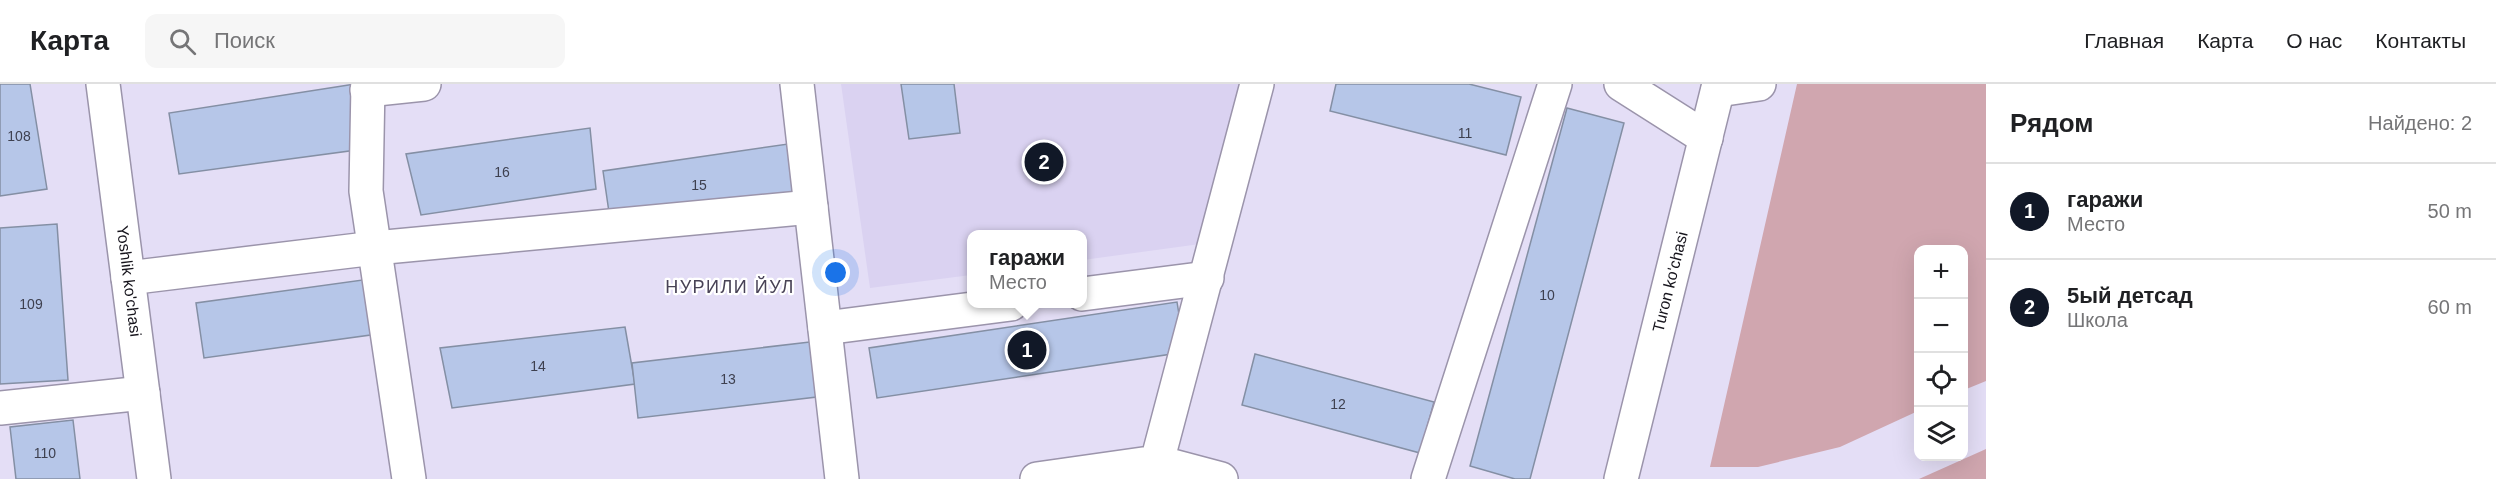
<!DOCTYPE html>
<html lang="ru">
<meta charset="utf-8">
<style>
:root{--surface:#fff;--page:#f6f6f6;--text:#202124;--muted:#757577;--line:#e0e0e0;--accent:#111827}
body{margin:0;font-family:Arial,sans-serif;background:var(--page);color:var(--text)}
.controls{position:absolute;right:18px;bottom:18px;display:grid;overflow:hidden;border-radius:12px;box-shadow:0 6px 24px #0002}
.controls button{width:54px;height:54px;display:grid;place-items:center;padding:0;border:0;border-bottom:2px solid var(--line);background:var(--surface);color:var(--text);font:30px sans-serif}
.you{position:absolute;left:836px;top:189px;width:21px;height:21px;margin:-15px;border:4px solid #fff;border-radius:50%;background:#1a73e8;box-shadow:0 0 0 9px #1a73e833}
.badge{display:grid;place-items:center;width:39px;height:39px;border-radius:50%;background:var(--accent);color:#fff;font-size:20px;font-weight:700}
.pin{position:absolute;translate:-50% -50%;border:3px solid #fff;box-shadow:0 2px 6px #0006}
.popup{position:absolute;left:967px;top:146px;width:120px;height:78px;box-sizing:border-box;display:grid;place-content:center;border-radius:12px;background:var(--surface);filter:drop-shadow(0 2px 4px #0005);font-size:20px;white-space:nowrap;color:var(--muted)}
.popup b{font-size:22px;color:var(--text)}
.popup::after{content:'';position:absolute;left:50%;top:100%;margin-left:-12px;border:12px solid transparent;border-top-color:var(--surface)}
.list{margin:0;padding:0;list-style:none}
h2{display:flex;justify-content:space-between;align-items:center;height:78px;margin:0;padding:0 24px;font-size:26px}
h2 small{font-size:20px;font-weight:400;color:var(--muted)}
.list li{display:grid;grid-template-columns:39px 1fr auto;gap:18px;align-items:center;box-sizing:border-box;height:96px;padding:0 24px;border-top:2px solid var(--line)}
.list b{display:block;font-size:22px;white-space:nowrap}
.list p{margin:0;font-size:20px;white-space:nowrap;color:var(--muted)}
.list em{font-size:20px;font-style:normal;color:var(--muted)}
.icon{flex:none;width:33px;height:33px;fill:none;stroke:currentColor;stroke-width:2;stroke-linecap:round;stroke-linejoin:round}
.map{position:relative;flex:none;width:1986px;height:395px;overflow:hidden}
header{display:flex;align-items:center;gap:36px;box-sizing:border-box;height:84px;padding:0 30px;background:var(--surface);border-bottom:2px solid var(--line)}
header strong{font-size:28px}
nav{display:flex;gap:33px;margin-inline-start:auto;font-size:21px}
.search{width:420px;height:54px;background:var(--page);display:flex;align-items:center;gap:15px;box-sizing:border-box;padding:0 21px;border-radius:12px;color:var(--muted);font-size:22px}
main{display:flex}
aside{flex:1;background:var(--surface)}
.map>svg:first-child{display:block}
</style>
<header>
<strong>Карта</strong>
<div class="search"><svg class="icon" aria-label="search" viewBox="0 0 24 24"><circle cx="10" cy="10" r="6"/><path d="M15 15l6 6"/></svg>Поиск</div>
<nav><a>Главная</a><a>Карта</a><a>О нас</a><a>Контакты</a></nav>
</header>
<main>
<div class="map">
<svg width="1986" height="395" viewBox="0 0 1986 395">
<rect width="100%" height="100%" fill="#e4def6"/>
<!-- built -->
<path fill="#dad2f1" d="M841,0H1250L1222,157L1083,176L1082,150H972L971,191L870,204Z"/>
<!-- forest -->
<g fill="#d0a6af">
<path d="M1797,0H1986V297L1964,306V165H1918V327L1840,363L1758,383H1710Z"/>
<path d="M1986,365V395H1919Z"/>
</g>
<!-- building -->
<g fill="#b6c6e8" stroke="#848fa4" stroke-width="1.5">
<path d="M0,0H30L47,105L0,112Z"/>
<path d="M355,0L364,65L179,90L169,29Z"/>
<path d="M901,0H954L960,49L909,55Z"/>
<path d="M1336,0H1469L1521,13L1506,71L1330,27Z"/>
<path d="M1567,24L1624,39L1530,395H1515L1470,382Z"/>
<path d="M590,44L596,105L421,131L406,70Z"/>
<path d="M788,60L796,114L611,142L603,87Z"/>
<path d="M57,140L68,296L0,300V144Z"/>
<path d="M377,194L385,249L204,274L196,219Z"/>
<path d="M1177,218L1185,268L877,314L869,264Z"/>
<path d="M625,243L635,300L452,324L440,264Z"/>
<path d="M818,257L825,312L638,334L632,279Z"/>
<path d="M1255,270L1434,318L1420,369L1242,321Z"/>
<path d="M73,336L80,395H16L10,343Z"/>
</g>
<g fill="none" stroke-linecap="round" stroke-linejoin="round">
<defs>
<g id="minor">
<path d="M103,0L154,395"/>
<path d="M368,0L366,107L409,395"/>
<path d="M797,0L842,395"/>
<path d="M1621,0L1706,54"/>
<path d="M367,6L424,0"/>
<path d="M1718,6L1759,0"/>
<path d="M128,194L375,164L811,123"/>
<path d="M1082,210L1207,194"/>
<path d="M825,244L1011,220"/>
<path d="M0,324L143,309"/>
<path d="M1037,395L1157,378L1257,0"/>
<path d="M1154,395L1157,378L1221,395"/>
<path d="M1428,395L1555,0"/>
<path d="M1621,395L1719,0"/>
</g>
</defs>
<!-- minor casing -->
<use href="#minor" stroke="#9b94ab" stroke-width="36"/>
<!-- minor -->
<use href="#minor" stroke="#fff" stroke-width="33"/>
</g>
<g text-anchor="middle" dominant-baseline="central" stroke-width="4.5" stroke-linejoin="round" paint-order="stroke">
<!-- number labels -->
<g font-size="14" fill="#3e404f">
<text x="1465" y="49">11</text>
<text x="19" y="52">108</text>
<text x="502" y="88">16</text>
<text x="699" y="101">15</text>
<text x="1547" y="211">10</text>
<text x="31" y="220">109</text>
<text x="538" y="282">14</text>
<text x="728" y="295">13</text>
<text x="1338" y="320">12</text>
<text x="45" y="369">110</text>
</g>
<!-- street labels -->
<g font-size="16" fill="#16141c" stroke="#fff">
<text transform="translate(129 197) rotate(83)">Yoshlik ko'chasi</text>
<text transform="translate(1670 198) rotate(-76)">Turon ko'chasi</text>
</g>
<!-- neighbourhood labels -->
<g font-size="18" letter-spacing="1.5" fill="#484256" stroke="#fff">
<text x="730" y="203">НУРИЛИ ЙУЛ</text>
</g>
</g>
</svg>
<div class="controls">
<button>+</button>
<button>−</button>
<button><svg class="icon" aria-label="locate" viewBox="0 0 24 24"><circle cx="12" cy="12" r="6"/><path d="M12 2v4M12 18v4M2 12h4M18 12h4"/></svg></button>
<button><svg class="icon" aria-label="layers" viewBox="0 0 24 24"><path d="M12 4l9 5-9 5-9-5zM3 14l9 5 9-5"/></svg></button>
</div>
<div class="you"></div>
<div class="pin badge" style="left:1027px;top:266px">1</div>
<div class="popup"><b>гаражи</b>Место</div>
<div class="pin badge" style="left:1044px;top:78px">2</div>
</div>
<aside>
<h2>Рядом<small>Найдено: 2</small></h2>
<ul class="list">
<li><span class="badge">1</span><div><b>гаражи</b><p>Место</p></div><em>50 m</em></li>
<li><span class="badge">2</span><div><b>5ый детсад</b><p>Школа</p></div><em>60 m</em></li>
</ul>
</aside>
</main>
